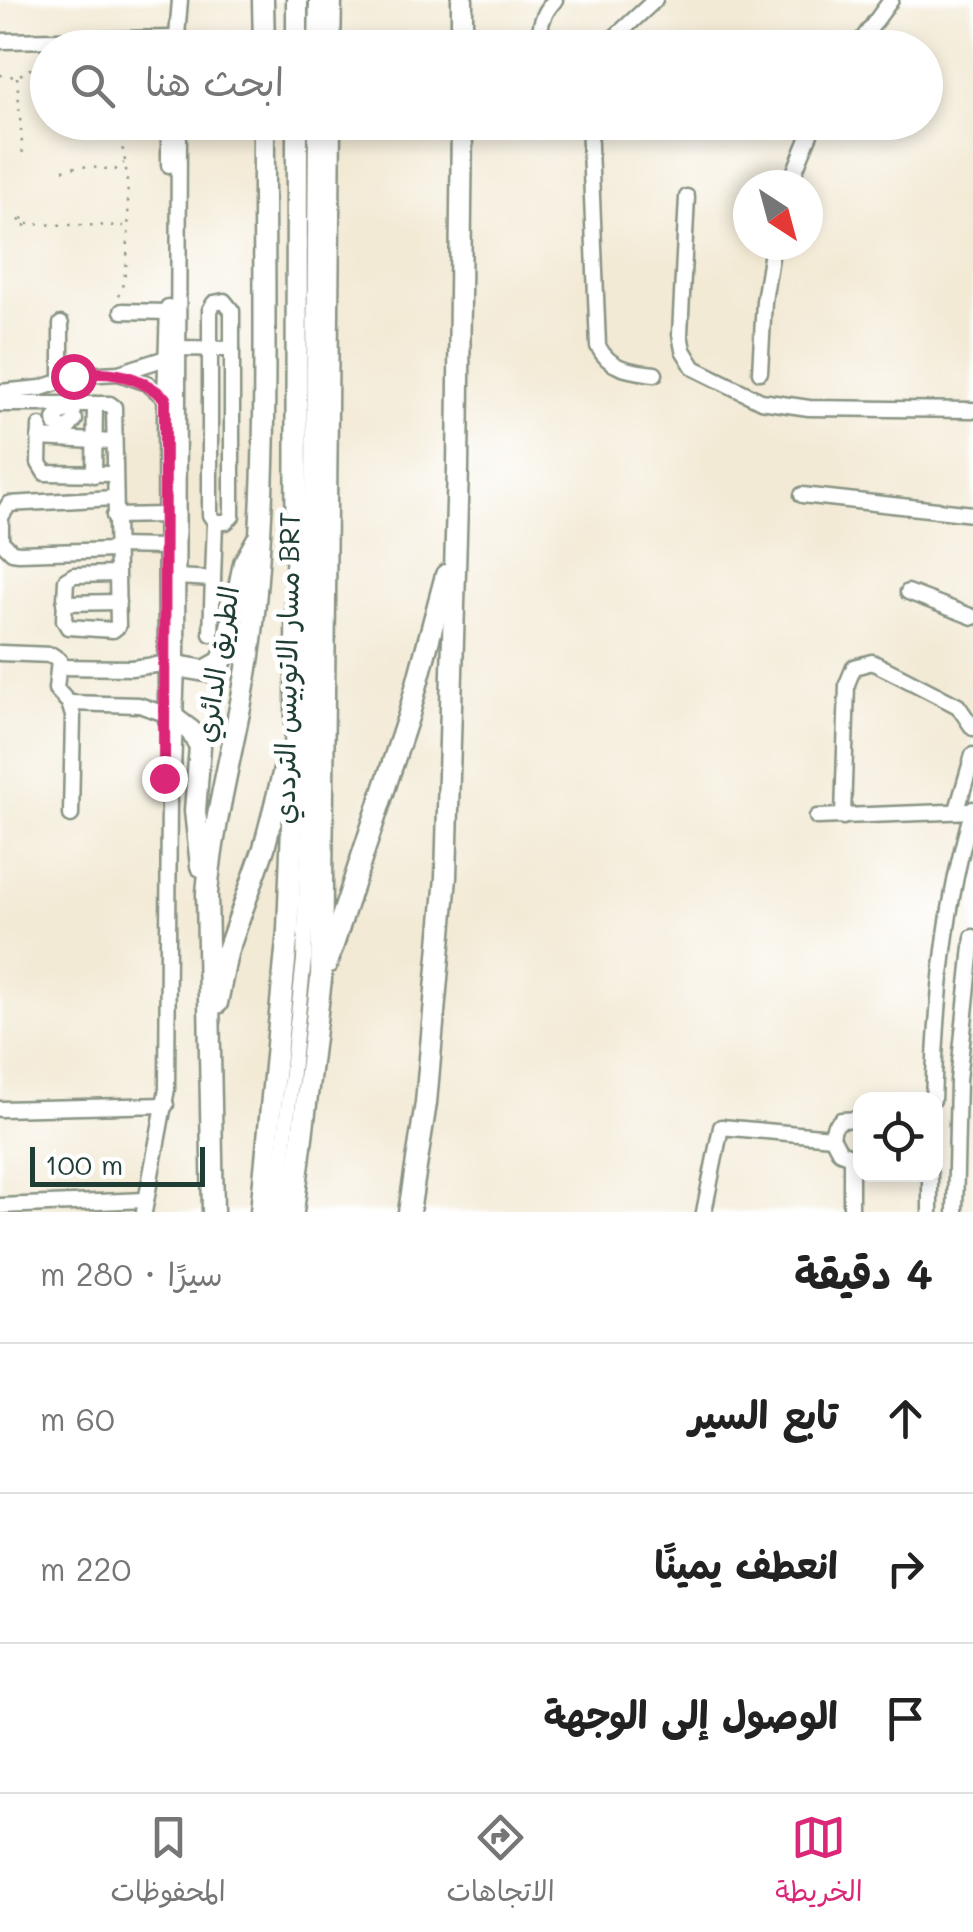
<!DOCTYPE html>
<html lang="ar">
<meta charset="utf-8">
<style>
:root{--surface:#fff;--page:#f2f2f2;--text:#222;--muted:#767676;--line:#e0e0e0;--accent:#db2777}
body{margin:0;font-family:Mali,"Playpen Sans Arabic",sans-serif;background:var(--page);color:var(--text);direction:rtl}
.controls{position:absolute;right:30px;bottom:30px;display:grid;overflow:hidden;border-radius:20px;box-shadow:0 5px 15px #0003}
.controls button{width:90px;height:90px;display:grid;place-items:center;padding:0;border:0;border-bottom:2px solid var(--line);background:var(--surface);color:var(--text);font:50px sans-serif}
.compass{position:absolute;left:733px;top:170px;width:90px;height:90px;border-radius:50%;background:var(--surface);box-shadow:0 5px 15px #0003;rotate:144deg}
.scale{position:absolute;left:30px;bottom:25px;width:175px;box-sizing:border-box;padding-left:10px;border:5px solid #1f3d34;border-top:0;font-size:28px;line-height:35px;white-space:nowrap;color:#1f3d34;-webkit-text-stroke:8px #fff;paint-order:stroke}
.stop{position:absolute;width:30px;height:30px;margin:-22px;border:8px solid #db2777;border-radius:50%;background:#fff}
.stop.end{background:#db2777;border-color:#fff;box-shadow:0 2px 10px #0008}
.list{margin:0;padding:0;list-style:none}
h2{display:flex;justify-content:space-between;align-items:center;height:130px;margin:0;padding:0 40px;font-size:42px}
h2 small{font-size:32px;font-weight:400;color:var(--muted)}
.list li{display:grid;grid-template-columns:65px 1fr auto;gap:30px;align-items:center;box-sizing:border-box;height:150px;padding:0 40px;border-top:2px solid var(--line)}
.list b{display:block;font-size:38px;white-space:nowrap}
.list em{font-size:32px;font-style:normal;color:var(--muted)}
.icon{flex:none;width:55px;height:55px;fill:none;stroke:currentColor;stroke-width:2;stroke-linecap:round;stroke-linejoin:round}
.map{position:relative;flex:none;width:973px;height:1212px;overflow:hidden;direction:ltr}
.search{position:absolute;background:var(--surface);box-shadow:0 5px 15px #0003;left:30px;right:30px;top:30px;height:110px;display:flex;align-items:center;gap:25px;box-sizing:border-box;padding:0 35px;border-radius:55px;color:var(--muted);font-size:38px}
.sheet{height:580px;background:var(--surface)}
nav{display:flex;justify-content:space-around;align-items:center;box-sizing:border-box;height:140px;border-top:2px solid var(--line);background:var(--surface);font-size:28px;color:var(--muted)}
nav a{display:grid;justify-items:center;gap:5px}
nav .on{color:var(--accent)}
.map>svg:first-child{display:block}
</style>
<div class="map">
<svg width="973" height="1212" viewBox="0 0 973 1212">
<rect width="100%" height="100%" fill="#fff"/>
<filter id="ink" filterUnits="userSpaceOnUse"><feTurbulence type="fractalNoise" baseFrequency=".01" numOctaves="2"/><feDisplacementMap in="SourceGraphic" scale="20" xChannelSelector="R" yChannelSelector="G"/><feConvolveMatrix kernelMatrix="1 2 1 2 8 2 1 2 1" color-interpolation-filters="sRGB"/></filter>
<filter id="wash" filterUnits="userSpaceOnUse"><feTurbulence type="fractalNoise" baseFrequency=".0048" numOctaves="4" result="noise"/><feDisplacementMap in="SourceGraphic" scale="40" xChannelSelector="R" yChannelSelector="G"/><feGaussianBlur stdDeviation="2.25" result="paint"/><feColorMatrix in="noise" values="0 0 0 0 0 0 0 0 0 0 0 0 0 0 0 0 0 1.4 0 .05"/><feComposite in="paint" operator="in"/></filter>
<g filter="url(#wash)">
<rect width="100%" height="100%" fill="#f3ead5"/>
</g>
<g filter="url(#ink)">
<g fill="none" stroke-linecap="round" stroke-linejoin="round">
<defs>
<g id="minor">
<path d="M0,41L177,38"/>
<path d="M176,48L180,0"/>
<path d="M316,48L317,0"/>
<path d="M546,48C534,33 543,13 555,0"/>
<path d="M603,48L655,0"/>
<path d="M856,48L891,0"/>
<path d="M589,122L598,346C610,370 631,371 655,374"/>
<path d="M169,165V122"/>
<path d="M789,185L815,122"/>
<path d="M687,197L680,334L683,350L694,368L761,401L809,408L973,410"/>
<path d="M224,301L232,311V516L226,522H215L210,515V310L214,303Z"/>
<path d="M122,311L168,312"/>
<path d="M177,348L232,349"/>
<path d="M760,372L764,301L773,245"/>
<path d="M119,373L147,383L165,398L171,399"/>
<path d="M61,381V324"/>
<path d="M0,392L41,388L81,375L119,373L166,358"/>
<path d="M1,404H110L114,407L117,574L74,575L66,580L64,620L68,627L113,630L118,626L117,574"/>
<path d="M74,411L64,410L55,419L56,425L67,430L75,420"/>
<path d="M40,426L39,463L45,473L114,474"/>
<path d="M39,438L114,442"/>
<path d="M94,475L95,404"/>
<path d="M802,495L973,514"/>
<path d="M114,498L9,504L1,517V541L12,552L19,553L115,550"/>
<path d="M114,516L165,515"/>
<path d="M115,546L166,547"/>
<path d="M176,577L213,579"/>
<path d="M908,592L973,617"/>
<path d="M64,603L118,602"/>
<path d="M211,634L215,522"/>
<path d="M0,653L52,655L59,660L56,689L69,703L73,716L71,815"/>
<path d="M60,667L131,668L172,663"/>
<path d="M69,703L139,705L171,716"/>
<path d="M166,720L165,398L168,307"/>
<path d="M957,810L973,755"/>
<path d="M817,817L973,811"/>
<path d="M843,817L847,684L854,667L872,662L904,678L958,706L973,728"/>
<path d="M933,1100C937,1000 944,905 973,809"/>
<path d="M0,1109L166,1105"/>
<path d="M860,1119L841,1120L834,1127L832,1137L840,1152L851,1156L860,1153"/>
<path d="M930,1174V1212"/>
<path d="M0,1206L146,1200"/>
<path d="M144,1212L167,1089L169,795L173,771L177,666L179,122"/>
<path d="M277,1212L304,959L311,752L316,122"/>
<path d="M704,1212L721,1127L832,1137"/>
<path d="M851,1212V1156"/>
<path d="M955,1212L958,1081L973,937"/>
</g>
<g id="highway">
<path d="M263,0L264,48"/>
<path d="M297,48V0"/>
<path d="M330,48L331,0"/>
<path d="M462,48V0"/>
<path d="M177,666L205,671L221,662L226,651L244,563L257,540"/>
<path d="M175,719L191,731L200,746L195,811L201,866"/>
<path d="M327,963L409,714L446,575"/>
<path d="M217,1003L227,953L264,848L286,762"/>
<path d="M213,1212L207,893C215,802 244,714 253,623C270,461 263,287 264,122"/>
<path d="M261,1212L288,930L296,722L297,122"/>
<path d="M293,1212L321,979L330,122"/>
<path d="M409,1212L426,1103L446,877L458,468L462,122"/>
</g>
</defs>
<!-- minor casing -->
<use href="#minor" stroke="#899484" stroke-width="19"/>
<!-- highway casing -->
<use href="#highway" stroke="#899484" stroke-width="25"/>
<!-- path -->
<g stroke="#899484" stroke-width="2.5" stroke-dasharray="2.5 8" stroke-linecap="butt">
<path d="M0,75L17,77L29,69L48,72"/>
<path d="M17,77L23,157"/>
<path d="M63,170L80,166L115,170L124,163"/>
<path d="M21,218L27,221L24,227L19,222Z"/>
<path d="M27,224L126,226"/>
<path d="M118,296C132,275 129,189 125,161C123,146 118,138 121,122"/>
</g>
<!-- minor -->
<use href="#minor" stroke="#fff" stroke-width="14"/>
<!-- highway -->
<use href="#highway" stroke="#fff" stroke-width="20"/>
</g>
</g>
<g fill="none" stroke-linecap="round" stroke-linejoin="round" filter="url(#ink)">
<!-- route -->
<path stroke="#db2777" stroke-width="12" d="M73,376C108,368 138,375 165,398L164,778"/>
</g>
<g text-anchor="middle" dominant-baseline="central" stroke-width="10" stroke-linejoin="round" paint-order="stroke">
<!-- street labels -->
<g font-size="28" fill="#1f3d34" stroke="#fff">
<text transform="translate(216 664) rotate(-81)">الطريق الدائري</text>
<text transform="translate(286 668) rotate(-89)">مسار الاتوبيس الترددي BRT</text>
</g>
</g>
</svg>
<div class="controls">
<button><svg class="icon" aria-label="locate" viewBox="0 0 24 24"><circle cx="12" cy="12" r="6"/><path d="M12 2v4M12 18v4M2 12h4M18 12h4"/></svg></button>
</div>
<svg class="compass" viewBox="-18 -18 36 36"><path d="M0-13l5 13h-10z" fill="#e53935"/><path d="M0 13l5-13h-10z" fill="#767676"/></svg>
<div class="scale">100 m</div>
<div class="stop" style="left:73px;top:376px"></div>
<div class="stop end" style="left:164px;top:778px"></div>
<div class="search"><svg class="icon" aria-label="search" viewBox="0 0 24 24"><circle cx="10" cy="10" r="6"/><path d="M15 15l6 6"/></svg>ابحث هنا</div>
</div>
<section class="sheet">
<h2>4 دقيقة<small>سيرًا · 280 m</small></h2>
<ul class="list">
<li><svg class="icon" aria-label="ahead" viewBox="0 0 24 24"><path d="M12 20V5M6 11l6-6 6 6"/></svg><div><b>تابع السير</b></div><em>60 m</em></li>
<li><svg class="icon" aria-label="right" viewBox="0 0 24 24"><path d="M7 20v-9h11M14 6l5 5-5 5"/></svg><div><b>انعطف يمينًا</b></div><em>220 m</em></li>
<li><svg class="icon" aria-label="arrive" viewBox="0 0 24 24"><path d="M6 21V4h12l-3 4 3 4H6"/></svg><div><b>الوصول إلى الوجهة</b></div></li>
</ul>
</section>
<nav>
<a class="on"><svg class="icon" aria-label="map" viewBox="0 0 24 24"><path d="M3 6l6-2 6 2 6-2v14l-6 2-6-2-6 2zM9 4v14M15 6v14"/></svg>الخريطة</a>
<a><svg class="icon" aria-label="directions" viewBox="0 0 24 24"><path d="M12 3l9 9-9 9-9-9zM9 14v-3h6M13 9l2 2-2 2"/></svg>الاتجاهات</a>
<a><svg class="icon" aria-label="saved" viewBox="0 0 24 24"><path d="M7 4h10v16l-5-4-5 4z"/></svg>المحفوظات</a>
</nav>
